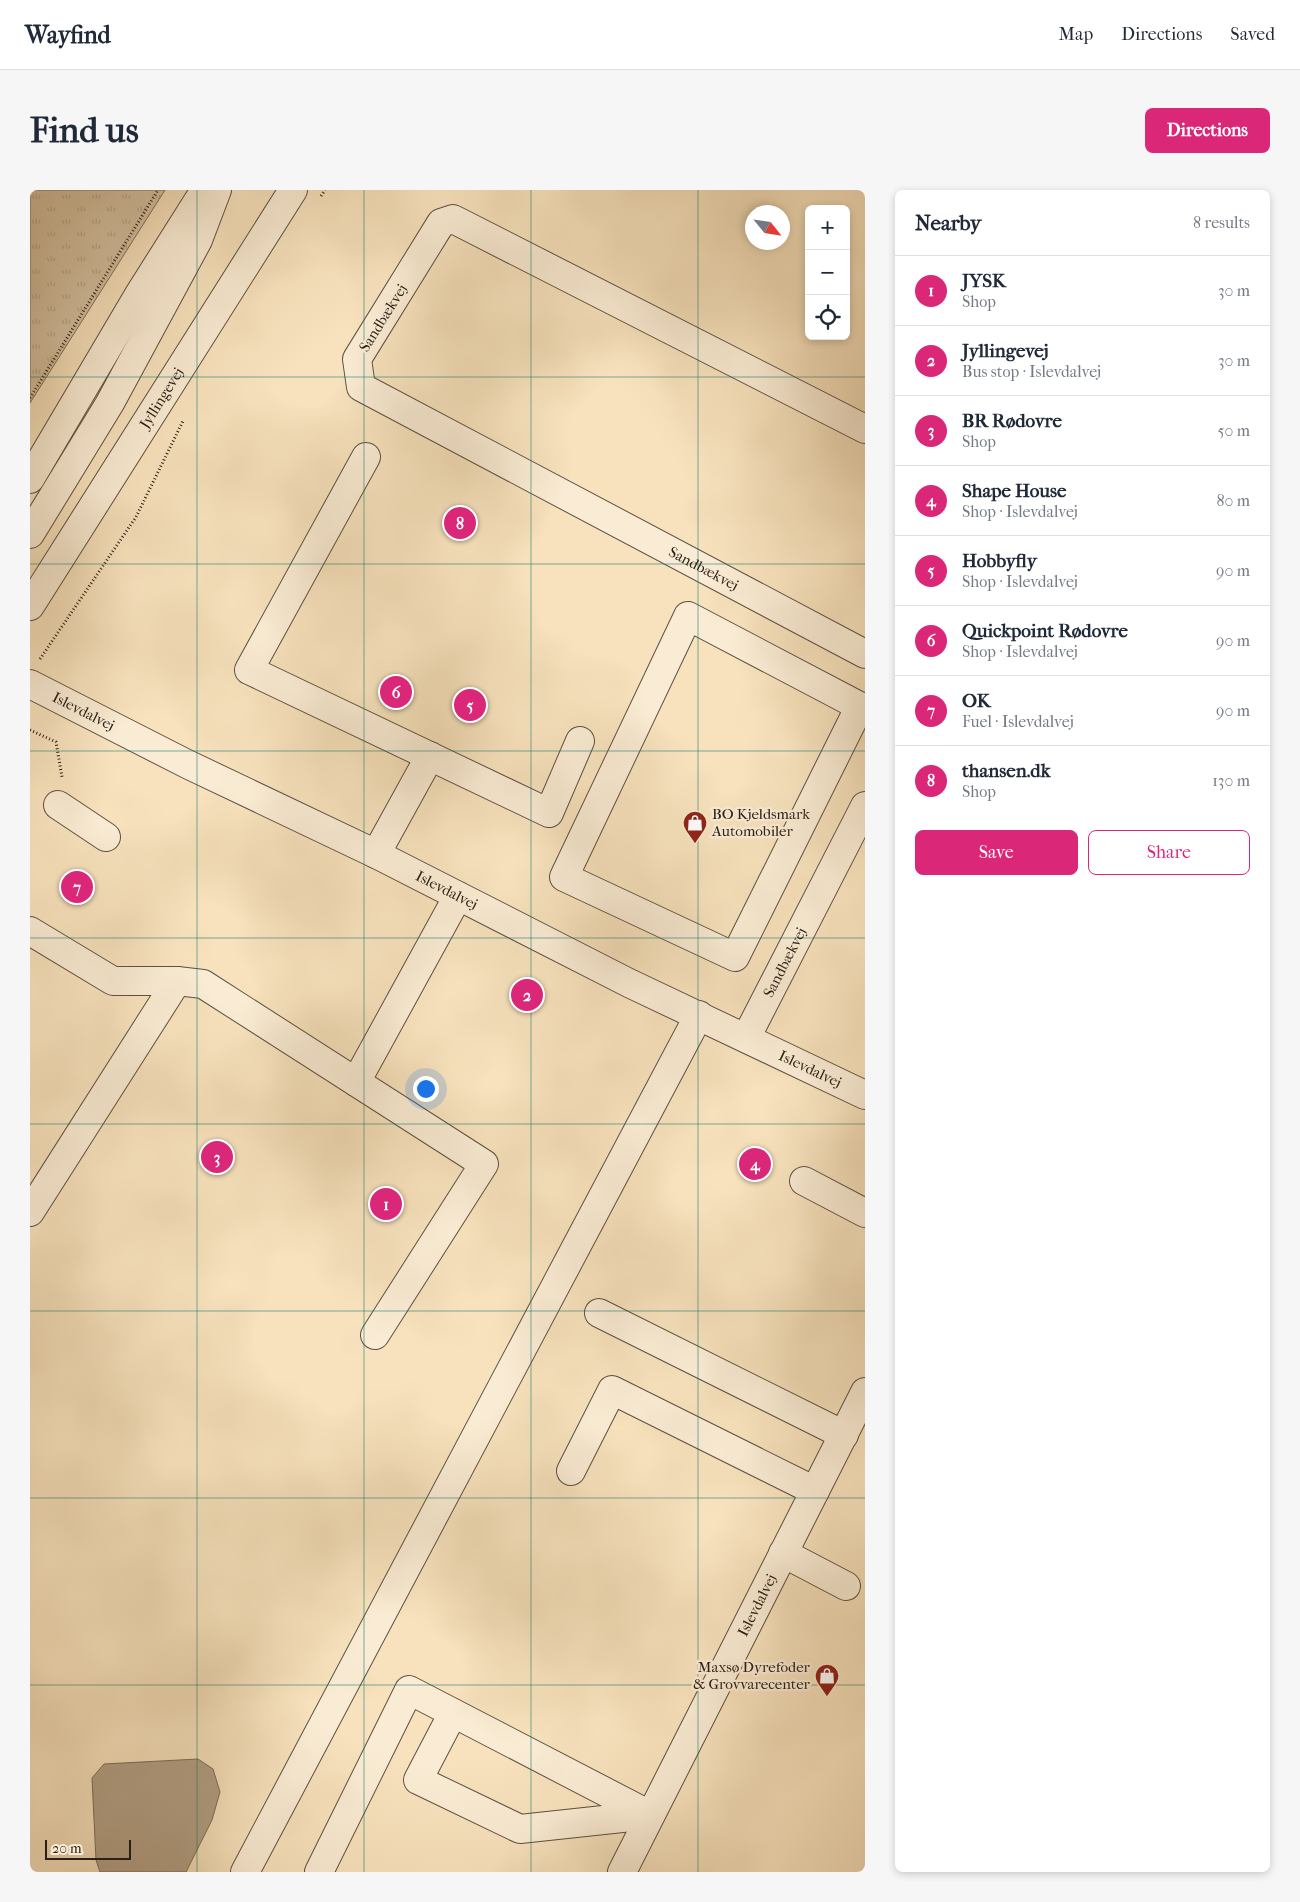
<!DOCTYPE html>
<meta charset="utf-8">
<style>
:root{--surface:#fff;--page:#f6f6f7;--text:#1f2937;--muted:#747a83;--line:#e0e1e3;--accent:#db2777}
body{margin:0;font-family:"IM FELL French Canon",serif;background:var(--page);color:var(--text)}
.controls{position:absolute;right:15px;top:15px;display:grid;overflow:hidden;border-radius:8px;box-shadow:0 2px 8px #0003}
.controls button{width:45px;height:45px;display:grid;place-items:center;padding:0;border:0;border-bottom:1px solid var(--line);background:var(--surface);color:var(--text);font:25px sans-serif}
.compass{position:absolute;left:715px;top:15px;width:45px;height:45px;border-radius:50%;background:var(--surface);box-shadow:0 2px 8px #0003;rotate:120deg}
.scale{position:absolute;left:15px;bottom:12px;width:86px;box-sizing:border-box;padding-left:5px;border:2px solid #2b2018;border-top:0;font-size:14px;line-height:18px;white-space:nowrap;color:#2b2018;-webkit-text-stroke:4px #faecd4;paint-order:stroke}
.you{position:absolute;left:395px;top:898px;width:18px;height:18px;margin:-12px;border:4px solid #fff;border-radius:50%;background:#1a73e8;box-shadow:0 0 0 8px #1a73e833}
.badge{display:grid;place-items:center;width:32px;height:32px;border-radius:50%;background:var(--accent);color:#fff;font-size:16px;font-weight:700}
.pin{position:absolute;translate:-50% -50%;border:2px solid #fff;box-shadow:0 1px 5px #0006}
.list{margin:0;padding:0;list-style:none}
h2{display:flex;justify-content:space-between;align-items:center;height:65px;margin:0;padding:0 20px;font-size:21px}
h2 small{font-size:16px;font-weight:400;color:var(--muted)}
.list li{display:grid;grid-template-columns:32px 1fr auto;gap:15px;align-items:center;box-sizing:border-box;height:70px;padding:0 20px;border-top:1px solid var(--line)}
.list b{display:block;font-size:19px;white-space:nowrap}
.list p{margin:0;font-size:16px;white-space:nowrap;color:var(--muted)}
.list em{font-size:16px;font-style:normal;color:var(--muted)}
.actions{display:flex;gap:10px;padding:15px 20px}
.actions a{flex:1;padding:11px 0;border:1px solid var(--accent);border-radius:8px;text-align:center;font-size:18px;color:var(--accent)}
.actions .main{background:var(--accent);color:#fff}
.icon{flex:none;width:28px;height:28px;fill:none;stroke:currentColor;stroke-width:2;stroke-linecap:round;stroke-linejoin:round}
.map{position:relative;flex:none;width:835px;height:1682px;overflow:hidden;border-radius:8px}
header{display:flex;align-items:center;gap:30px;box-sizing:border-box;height:70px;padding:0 25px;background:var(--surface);border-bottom:1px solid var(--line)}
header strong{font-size:24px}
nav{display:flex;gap:28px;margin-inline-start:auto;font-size:18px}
.intro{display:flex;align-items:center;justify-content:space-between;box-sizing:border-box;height:120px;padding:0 30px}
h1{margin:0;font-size:35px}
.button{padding:12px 22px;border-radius:8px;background:var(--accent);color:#fff;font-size:18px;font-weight:700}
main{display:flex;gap:30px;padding:0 30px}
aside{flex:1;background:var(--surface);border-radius:8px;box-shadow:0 2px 8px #0003}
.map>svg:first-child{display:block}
</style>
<header>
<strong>Wayfind</strong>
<nav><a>Map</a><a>Directions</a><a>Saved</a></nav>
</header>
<div class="intro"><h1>Find us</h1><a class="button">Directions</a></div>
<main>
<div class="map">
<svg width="835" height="1682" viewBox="0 0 835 1682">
<defs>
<pattern id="grass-tufts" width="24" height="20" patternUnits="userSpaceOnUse" patternTransform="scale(1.25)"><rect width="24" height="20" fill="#d4c1a1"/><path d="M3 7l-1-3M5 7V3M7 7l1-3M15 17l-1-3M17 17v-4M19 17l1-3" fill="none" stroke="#b6a68a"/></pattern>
</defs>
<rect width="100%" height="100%" fill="#f7e2bd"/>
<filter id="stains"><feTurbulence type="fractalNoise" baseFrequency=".004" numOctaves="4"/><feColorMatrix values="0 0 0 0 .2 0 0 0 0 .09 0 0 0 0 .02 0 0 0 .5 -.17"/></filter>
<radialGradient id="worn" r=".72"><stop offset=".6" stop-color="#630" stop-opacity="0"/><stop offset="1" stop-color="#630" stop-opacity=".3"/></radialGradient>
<!-- grass -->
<path fill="url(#grass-tufts)" stroke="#80705c" d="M0,0H135L0,213Z"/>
<!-- water -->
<path fill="#b2a085" stroke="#7c6d59" d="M168,1569L183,1579L190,1602L182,1630L156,1682H70L66,1670L62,1588L74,1574Z"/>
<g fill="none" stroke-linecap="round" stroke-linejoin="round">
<defs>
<g id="minor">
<path id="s1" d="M835,239L423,29L411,33L327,169L331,197L835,464"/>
<path d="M336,267L219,480L519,623L550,551"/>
<path d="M0,289L108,106L173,3"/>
<path d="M0,344L80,213L168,50L187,0"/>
<path id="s2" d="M0,416L263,0"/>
<path id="s3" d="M0,494L157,574L346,664L599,793L835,905"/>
<path d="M830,516L705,767L534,687L658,426L835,519"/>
<path d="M28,615L76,647"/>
<path d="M346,664L400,566"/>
<path d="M0,741L83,791H147"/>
<path id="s4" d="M716,848L835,616"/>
<path d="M326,892L428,706"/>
<path d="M774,991L835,1023"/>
<path d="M0,1022L147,791L173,794L454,974L345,1145"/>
<path d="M569,1123L814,1245"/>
<path d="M541,1281L582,1200L785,1301"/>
<path d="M753,1363L816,1396"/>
<path d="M423,1523L388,1590L490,1639L620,1625"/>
<path d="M215,1682L669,825"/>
<path d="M289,1682L379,1500L620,1625"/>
<path id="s5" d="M592,1682L835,1202"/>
</g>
</defs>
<!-- minor casing -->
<use href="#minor" stroke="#5e5041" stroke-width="30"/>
<!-- path -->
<g stroke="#2b2018" stroke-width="3" stroke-dasharray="1 2.5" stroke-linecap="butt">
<path d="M291,6L295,0"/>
<path d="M0,208L128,0"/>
<path d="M10,469L106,327L153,231"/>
<path d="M0,540L26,552L32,587"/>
</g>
<!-- minor -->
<use href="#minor" stroke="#faecd4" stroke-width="28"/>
</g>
<!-- grid -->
<path fill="none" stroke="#0f766e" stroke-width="1" stroke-opacity="0.55" d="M167,0V1682M334,0V1682M501,0V1682M668,0V1682M0,187H835M0,374H835M0,561H835M0,748H835M0,934H835M0,1121H835M0,1308H835M0,1495H835"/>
<!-- icons -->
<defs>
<symbol id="shop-pin" viewBox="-11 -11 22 30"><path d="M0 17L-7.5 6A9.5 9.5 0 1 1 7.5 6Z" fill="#8f2418" stroke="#faecd4"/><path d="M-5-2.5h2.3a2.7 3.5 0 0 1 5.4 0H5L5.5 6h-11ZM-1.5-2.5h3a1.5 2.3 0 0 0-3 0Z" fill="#fff"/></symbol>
</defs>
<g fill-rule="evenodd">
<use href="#shop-pin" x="651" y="619" width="28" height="38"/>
<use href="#shop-pin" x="783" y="1472" width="28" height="38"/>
</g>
<g text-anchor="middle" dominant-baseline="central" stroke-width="4.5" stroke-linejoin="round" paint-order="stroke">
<!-- street labels -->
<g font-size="15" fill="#2b2018" stroke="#faecd4">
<text transform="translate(353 128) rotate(-58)">Sandbækvej</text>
<text stroke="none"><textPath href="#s2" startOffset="246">Jyllingevej</textPath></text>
<text stroke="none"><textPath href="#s1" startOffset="1051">Sandbækvej</textPath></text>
<text stroke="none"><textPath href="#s3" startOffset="60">Islevdalvej</textPath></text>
<text stroke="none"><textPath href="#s3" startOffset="465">Islevdalvej</textPath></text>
<text stroke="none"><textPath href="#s4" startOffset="85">Sandbækvej</textPath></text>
<text stroke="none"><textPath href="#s3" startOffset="870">Islevdalvej</textPath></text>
<text stroke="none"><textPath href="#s5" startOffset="299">Islevdalvej</textPath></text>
</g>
<!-- poi labels -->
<g font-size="15" fill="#2b2018" stroke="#faecd4" text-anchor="start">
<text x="682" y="624">BO Kjeldsmark<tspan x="682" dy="17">Automobiler</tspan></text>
<text x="780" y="1477" text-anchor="end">Maxsø Dyrefoder<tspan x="780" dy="17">&amp; Grovvarecenter</tspan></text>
</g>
</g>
<rect width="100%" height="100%" filter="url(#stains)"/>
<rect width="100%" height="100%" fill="url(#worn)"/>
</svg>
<div class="controls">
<button>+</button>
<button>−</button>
<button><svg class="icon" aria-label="locate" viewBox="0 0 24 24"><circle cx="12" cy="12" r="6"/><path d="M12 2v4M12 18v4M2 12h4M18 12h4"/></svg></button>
</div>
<svg class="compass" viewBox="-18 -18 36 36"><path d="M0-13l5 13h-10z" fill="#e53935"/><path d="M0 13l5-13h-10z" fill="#747a83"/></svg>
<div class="scale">20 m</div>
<div class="you"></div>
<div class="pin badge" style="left:356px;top:1014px">1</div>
<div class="pin badge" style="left:497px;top:805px">2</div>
<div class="pin badge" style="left:187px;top:967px">3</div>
<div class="pin badge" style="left:725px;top:974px">4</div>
<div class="pin badge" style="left:440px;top:515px">5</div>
<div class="pin badge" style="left:366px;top:502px">6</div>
<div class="pin badge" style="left:47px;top:697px">7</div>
<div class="pin badge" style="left:430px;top:333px">8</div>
</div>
<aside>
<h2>Nearby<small>8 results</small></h2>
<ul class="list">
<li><span class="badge">1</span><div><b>JYSK</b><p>Shop</p></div><em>30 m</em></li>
<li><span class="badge">2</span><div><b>Jyllingevej</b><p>Bus stop · Islevdalvej</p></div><em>30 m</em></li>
<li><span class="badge">3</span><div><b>BR Rødovre</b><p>Shop</p></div><em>50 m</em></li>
<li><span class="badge">4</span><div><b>Shape House</b><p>Shop · Islevdalvej</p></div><em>80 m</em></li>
<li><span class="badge">5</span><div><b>Hobbyfly</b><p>Shop · Islevdalvej</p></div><em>90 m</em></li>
<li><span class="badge">6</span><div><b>Quickpoint Rødovre</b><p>Shop · Islevdalvej</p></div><em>90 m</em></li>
<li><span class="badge">7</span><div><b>OK</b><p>Fuel · Islevdalvej</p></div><em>90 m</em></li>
<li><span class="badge">8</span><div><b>thansen.dk</b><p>Shop</p></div><em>130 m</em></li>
</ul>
<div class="actions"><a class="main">Save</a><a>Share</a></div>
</aside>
</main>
